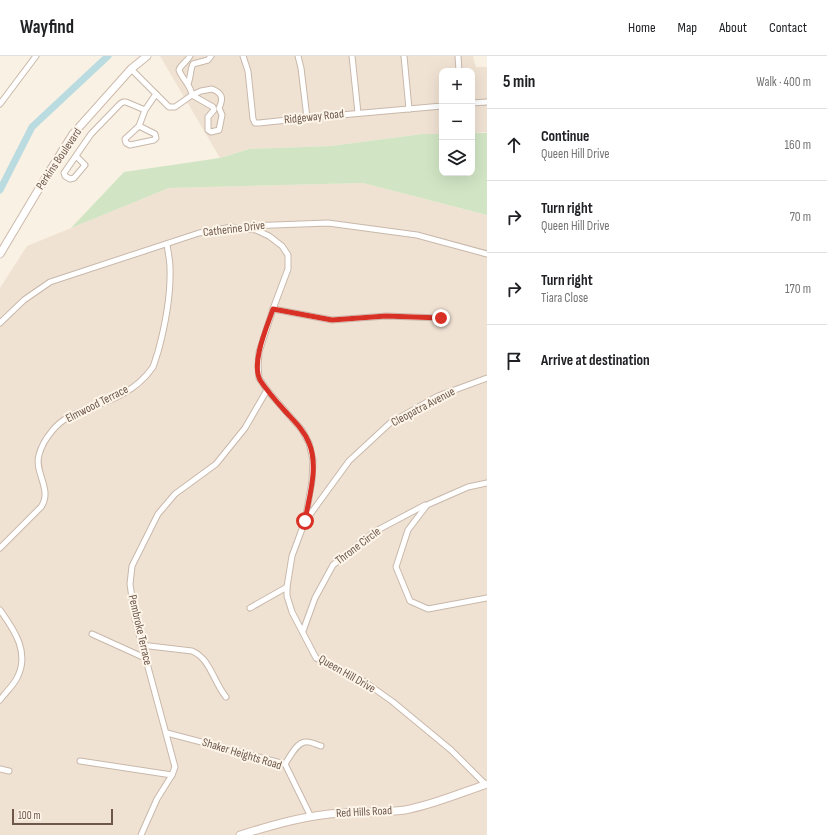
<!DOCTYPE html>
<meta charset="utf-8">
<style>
:root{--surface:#fff;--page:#f6f6f6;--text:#202124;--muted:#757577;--line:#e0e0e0}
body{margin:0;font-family:"Sofia Sans Condensed",sans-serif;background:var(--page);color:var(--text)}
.controls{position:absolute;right:12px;top:12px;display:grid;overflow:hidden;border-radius:8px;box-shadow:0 4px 16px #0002}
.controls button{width:36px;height:36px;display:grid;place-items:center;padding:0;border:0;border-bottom:1px solid var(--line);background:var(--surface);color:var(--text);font:20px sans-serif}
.scale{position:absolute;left:12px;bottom:10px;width:101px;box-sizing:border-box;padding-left:4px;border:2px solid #6e584c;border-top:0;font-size:11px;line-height:14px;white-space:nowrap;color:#6e584c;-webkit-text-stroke:3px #fdf5e9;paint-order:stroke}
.stop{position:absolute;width:12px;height:12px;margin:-9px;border:3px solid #d93025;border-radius:50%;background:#fff}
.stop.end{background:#d93025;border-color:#fff;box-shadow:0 1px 4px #0008}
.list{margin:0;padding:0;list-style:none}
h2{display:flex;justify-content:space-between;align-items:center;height:52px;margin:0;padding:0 16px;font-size:17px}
h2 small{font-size:13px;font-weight:400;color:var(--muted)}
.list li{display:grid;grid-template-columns:26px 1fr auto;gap:12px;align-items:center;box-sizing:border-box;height:72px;padding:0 16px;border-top:1px solid var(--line)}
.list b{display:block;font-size:15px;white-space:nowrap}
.list p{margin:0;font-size:13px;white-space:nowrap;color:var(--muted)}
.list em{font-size:13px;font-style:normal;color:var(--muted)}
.icon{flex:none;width:22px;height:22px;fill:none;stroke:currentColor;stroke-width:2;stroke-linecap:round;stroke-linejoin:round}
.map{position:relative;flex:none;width:487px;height:779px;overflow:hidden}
header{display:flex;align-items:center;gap:24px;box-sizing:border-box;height:56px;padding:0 20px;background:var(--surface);border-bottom:1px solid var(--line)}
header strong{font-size:19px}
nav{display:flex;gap:22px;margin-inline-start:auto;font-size:14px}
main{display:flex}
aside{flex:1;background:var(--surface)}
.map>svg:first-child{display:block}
</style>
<header>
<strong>Wayfind</strong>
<nav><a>Home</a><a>Map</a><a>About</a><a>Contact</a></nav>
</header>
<main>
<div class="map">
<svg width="487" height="779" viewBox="0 0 487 779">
<rect width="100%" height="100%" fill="#f9f1e3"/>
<!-- residential -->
<g fill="#f0e2d3">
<path d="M160,0H473L476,11H487V76L472,77V15H442V78H422L331,90L248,93L220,102Z"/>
<path d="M363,127L487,159V779H0V232L27,190L169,132Z"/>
</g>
<!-- green -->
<path fill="#d1e5c4" d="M472,77H487V159L363,127L169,132L71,172L124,116L220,102L249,93L331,90L422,78H442V117H472Z"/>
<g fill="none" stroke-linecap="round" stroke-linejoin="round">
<!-- canal -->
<path stroke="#badbe0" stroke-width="7" d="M0,134L32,71L108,0"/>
<defs>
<g id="street">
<path d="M243,0L248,15L253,63L255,67H259L307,62L442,50"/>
<path d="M298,0L301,12L307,62"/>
<path d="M352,0L358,57"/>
<path d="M404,0L409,53"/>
<path d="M458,0L459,15"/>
<path d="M131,13L169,51H175L192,39C191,29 182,23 179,14C181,8 187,6 190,0"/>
<path d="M188,28C191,21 190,14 193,8L208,4L211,0"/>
<path d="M212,33C222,37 224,42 219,52L222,59L219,74L211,76L208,74V61L214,54L213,51L192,39L201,35Z"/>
<path d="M472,47L487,46"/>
<path d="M0,48L36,0"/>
<path d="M139,70L155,78L156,82L154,84L130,89L126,87L125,83L139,70L145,54L156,38"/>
<path d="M76,100L85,109L74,122L70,123L65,120L64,117L91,78L120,48L123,46H126L145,54"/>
<path d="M246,170L328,167L417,179L487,198"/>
<path d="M230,171L256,174L269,180L282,190L288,199V213L273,253L259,296L258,310L259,322L267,334L302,374L309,387L313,404L312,425L305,465L292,500L287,531V540L292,556L316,602L365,626L393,646L451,694L486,729"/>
<path d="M273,253L332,264L386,260L441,262"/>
<path d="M0,267L24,244L50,226L199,177L232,171"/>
<path d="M487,427L468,431L427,449L408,474L396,511L410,545L428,553L487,542"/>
<path d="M306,464L349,405L390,367L438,340L487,322"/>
<path d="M0,492L41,451C53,434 34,417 39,399C41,391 47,381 52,375C69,353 102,351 124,337C135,331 146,321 153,311C155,306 156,301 158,296C165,270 171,240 170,212C170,205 168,196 167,188"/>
<path d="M250,552L287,531"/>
<path d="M0,554C15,575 30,597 17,622C13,630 5,637 0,644"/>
<path d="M303,575L315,542L333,509L374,476L425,449"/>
<path d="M92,578L145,602"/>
<path d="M141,589L192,595C210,602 214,627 226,641"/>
<path d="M167,677L285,708L311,761"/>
<path d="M80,705L172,719"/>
<path d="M285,708C290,701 296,687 305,686C310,685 317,689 321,690"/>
<path d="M0,713L9,715"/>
<path d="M141,779L157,743L172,719L175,711L135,563L130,528L132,510L158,458L175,438L216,408L245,372L267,334"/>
</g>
<g id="secondary">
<path d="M0,198L46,121L73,78L131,13L147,0"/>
<path d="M240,779C273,769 306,759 341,757C362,755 384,757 405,754C433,749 460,737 487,728"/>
</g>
</defs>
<!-- street casing -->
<use href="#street" stroke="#c8b8ab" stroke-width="7"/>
<!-- secondary casing -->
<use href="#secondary" stroke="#cebaac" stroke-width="9"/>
<!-- street -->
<use href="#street" stroke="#fff" stroke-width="5"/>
<!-- secondary -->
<use href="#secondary" stroke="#fff" stroke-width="7"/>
</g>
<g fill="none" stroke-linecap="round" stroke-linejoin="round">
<!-- route -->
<path stroke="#d93025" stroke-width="5" d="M305,465C309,440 319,411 309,387C304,374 294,365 285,355C276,345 267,335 260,324C251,306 267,271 273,253L332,264L386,260L441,262"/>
</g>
<g text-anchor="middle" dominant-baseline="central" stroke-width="4" stroke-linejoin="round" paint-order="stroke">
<!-- street labels -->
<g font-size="12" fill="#6e584c" stroke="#fdf5e9">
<text transform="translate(314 61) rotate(-6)">Ridgeway Road</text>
<text transform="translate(59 103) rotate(-56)">Perkins Boulevard</text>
<text transform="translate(234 173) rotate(-7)">Catherine Drive</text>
<text transform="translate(97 348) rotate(-27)">Elmwood Terrace</text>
<text transform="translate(423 351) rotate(-28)">Cleopatra Avenue</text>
<text transform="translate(358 490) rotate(-37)">Throne Circle</text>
<text transform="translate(140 574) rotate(77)">Pembroke Terrace</text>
<text transform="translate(347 618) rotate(30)">Queen Hill Drive</text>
<text transform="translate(242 698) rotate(17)">Shaker Heights Road</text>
<text transform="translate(364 756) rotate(-3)">Red Hills Road</text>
</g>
</g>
</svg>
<div class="controls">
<button>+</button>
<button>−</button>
<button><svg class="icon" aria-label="layers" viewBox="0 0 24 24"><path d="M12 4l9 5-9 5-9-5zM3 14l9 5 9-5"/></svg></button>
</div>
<div class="scale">100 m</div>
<div class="stop" style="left:305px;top:465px"></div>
<div class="stop end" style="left:441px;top:262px"></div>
</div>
<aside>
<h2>5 min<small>Walk · 400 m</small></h2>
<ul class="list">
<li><svg class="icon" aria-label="ahead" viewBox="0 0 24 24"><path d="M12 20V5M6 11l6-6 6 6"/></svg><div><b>Continue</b><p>Queen Hill Drive</p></div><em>160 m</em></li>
<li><svg class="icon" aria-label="right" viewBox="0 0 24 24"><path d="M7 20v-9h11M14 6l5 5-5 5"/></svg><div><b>Turn right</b><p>Queen Hill Drive</p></div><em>70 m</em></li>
<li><svg class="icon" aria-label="right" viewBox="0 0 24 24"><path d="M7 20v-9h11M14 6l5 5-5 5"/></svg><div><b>Turn right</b><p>Tiara Close</p></div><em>170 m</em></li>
<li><svg class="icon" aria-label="arrive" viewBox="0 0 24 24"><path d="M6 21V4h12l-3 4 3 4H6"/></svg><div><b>Arrive at destination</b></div></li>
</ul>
</aside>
</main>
